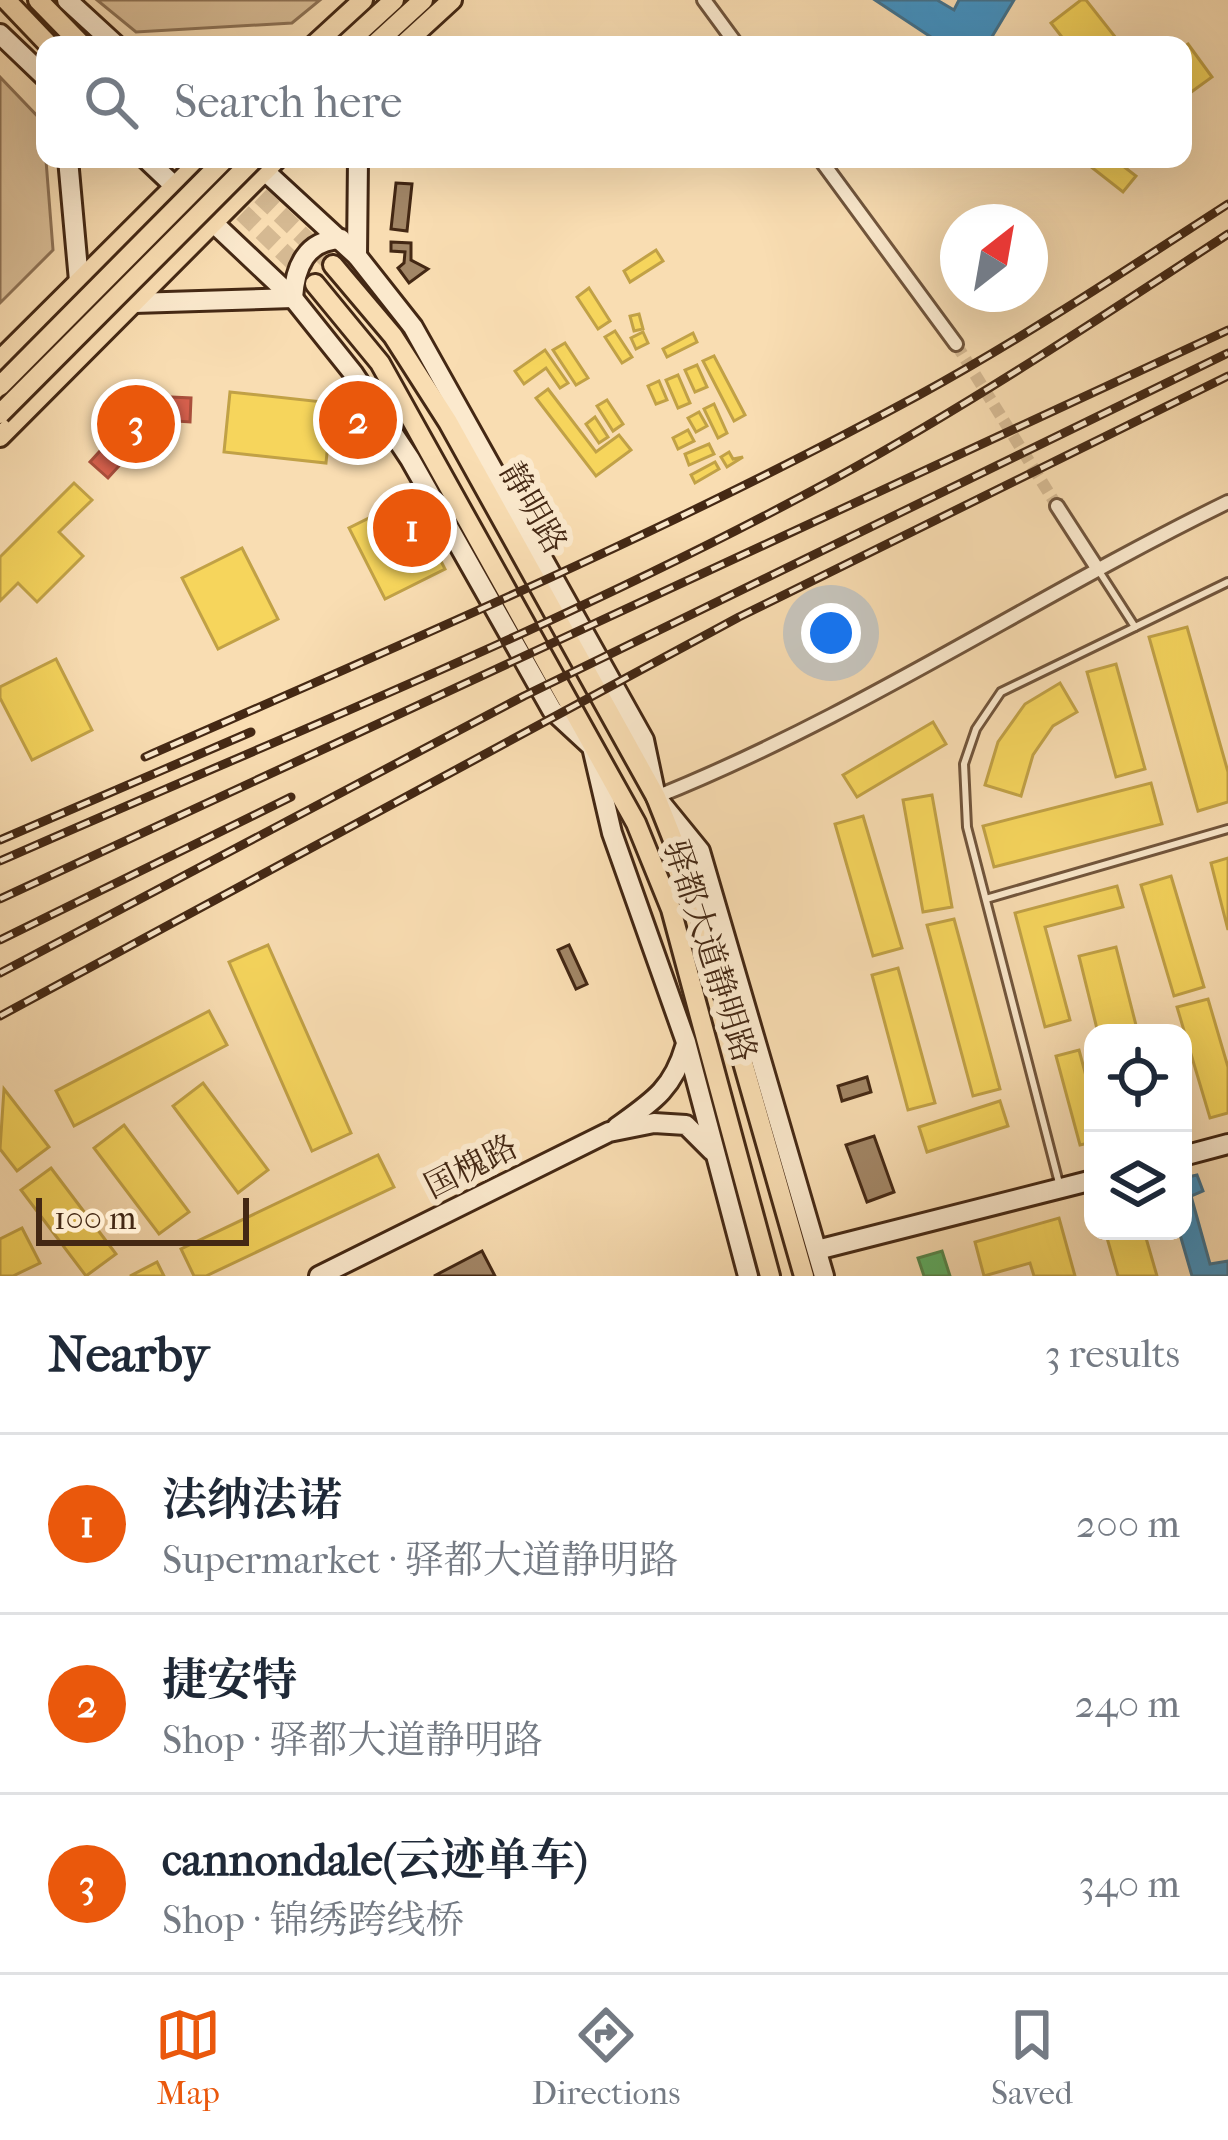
<!DOCTYPE html>
<meta charset="utf-8">
<style>
:root{--surface:#fff;--page:#f6f6f7;--text:#1f2937;--muted:#747a83;--line:#e0e1e3;--accent:#ea580c}
body{margin:0;font-family:"IM FELL French Canon","Noto Serif SC",serif;background:var(--page);color:var(--text)}
.controls{position:absolute;right:36px;bottom:36px;display:grid;overflow:hidden;border-radius:24px;box-shadow:0 12px 48px #0002}
.controls button{width:108px;height:108px;display:grid;place-items:center;padding:0;border:0;border-bottom:3px solid var(--line);background:var(--surface);color:var(--text);font:60px sans-serif}
.compass{position:absolute;left:940px;top:204px;width:108px;height:108px;border-radius:50%;background:var(--surface);box-shadow:0 12px 48px #0002;rotate:31deg}
.scale{position:absolute;left:36px;bottom:30px;width:213px;box-sizing:border-box;padding-left:12px;border:6px solid #442814;border-top:0;font-size:33px;line-height:42px;white-space:nowrap;color:#442814;-webkit-text-stroke:9px #fbe9cd;paint-order:stroke}
.you{position:absolute;left:831px;top:633px;width:42px;height:42px;margin:-30px;border:9px solid #fff;border-radius:50%;background:#1a73e8;box-shadow:0 0 0 18px #1a73e833}
.badge{display:grid;place-items:center;width:78px;height:78px;border-radius:50%;background:var(--accent);color:#fff;font-size:39px;font-weight:700}
.pin{position:absolute;translate:-50% -50%;border:6px solid #fff;box-shadow:0 3px 12px #0006}
.list{margin:0;padding:0;list-style:none}
h2{display:flex;justify-content:space-between;align-items:center;height:156px;margin:0;padding:0 48px;font-size:51px}
h2 small{font-size:39px;font-weight:400;color:var(--muted)}
.list li{display:grid;grid-template-columns:78px 1fr auto;gap:36px;align-items:center;box-sizing:border-box;height:180px;padding:0 48px;border-top:3px solid var(--line)}
.list b{display:block;font-size:45px;white-space:nowrap}
.list p{margin:0;font-size:39px;white-space:nowrap;color:var(--muted)}
.list em{font-size:39px;font-style:normal;color:var(--muted)}
.icon{flex:none;width:66px;height:66px;fill:none;stroke:currentColor;stroke-width:2;stroke-linecap:round;stroke-linejoin:round}
.map{position:relative;flex:none;width:1228px;height:1276px;overflow:hidden}
.search{position:absolute;background:var(--surface);box-shadow:0 12px 48px #0002;left:36px;right:36px;top:36px;height:132px;display:flex;align-items:center;gap:30px;box-sizing:border-box;padding:0 42px;border-radius:24px;color:var(--muted);font-size:45px}
.sheet{height:696px;background:var(--surface)}
nav{display:flex;justify-content:space-around;align-items:center;box-sizing:border-box;height:168px;border-top:3px solid var(--line);background:var(--surface);font-size:33px;color:var(--muted)}
nav a{display:grid;justify-items:center;gap:6px}
nav .on{color:var(--accent)}
.map>svg:first-child{display:block}
</style>
<div class="map">
<svg width="1228" height="1276" viewBox="0 0 1228 1276">
<rect width="100%" height="100%" fill="#f9ddb2"/>
<filter id="stains"><feTurbulence type="fractalNoise" baseFrequency=".00167" numOctaves="4"/><feColorMatrix values="0 0 0 0 .2 0 0 0 0 .09 0 0 0 0 .02 0 0 0 .5 -.17"/></filter>
<radialGradient id="worn" r=".72"><stop offset=".6" stop-color="#630" stop-opacity="0"/><stop offset="1" stop-color="#630" stop-opacity=".3"/></radialGradient>
<!-- green -->
<g fill="#dabe97" stroke="#8f7356" stroke-width="3">
<path d="M97,0H320L292,23L136,32Z"/>
<path d="M0,77L43,122L53,250L0,303Z"/>
</g>
<!-- homes -->
<g fill="#f6d55c" stroke="#c1a146" stroke-width="3">
<path d="M1081,0H1086L1120,43L1068,45L1051,23Z"/>
<path d="M1188,44L1212,77L1183,98V47Z"/>
<path d="M1081,159H1114L1136,176L1123,192Z"/>
<path d="M656,250L663,261L630,282L624,271Z"/>
<path d="M589,288L610,321L598,329L577,297Z"/>
<path d="M639,314L643,329L634,331L630,316Z"/>
<path d="M615,331L632,357L622,363L605,337Z"/>
<path d="M643,332L648,343L636,349L631,338Z"/>
<path d="M693,333L697,342L667,357L663,349Z"/>
<path d="M565,343L588,378L576,385L553,350Z"/>
<path d="M545,350L568,383L560,388L546,368L524,384L515,371Z"/>
<path d="M714,356L745,415L734,421L703,361Z"/>
<path d="M697,365L707,387L695,392L685,370Z"/>
<path d="M678,375L690,403L678,408L666,380Z"/>
<path d="M659,381L667,400L656,404L648,386Z"/>
<path d="M548,389L596,452L619,435L631,450L596,476L536,398Z"/>
<path d="M230,392L332,403L326,463L224,452Z"/>
<path d="M607,400L623,424L613,431L597,406Z"/>
<path d="M714,404L727,433L718,438L704,409Z"/>
<path d="M699,412L707,426L696,432L688,418Z"/>
<path d="M595,417L608,437L599,443L586,424Z"/>
<path d="M688,430L694,441L678,449L673,438Z"/>
<path d="M709,444L714,454L689,465L685,454Z"/>
<path d="M729,452L733,459L743,457L727,467L721,457Z"/>
<path d="M715,462L719,469L695,483L691,475Z"/>
<path d="M74,483L92,500L59,532L83,556L37,602L18,583L0,601V557Z"/>
<path d="M409,498L445,569L385,599L349,528Z"/>
<path d="M242,548L278,619L218,649L182,578Z"/>
<path d="M1187,627L1228,772V802L1198,811L1149,637Z"/>
<path d="M56,659L92,730L32,760L0,698V687Z"/>
<path d="M1116,664L1145,769L1116,777L1087,672Z"/>
<path d="M1060,683L1077,712L1053,726L1033,755L1021,796L985,785L998,742L1025,704Z"/>
<path d="M933,722L946,744L857,797L843,775Z"/>
<path d="M1151,783L1162,824L994,867L983,826Z"/>
<path d="M932,795L952,907L923,912L903,800Z"/>
<path d="M863,816L902,948L873,956L835,824Z"/>
<path d="M1228,858V930L1211,863Z"/>
<path d="M1171,876L1204,987L1174,996L1141,885Z"/>
<path d="M1117,886L1123,907L1045,927L1070,1020L1045,1027L1015,913Z"/>
<path d="M954,919L1000,1089L973,1096L927,925Z"/>
<path d="M268,945L351,1133L312,1151L229,962Z"/>
<path d="M1116,947L1138,1033H1098L1079,956Z"/>
<path d="M898,968L935,1103L908,1110L872,975Z"/>
<path d="M1208,999L1228,1067V1113L1210,1118L1177,1007Z"/>
<path d="M209,1011L227,1045L74,1126L56,1091Z"/>
<path d="M1079,1050L1093,1102V1142L1080,1145L1056,1056Z"/>
<path d="M203,1083L268,1170L238,1193L173,1106Z"/>
<path d="M4,1089L49,1147L17,1171L0,1149Z"/>
<path d="M1000,1101L1008,1126L927,1152L919,1127Z"/>
<path d="M124,1125L189,1212L159,1234L94,1148Z"/>
<path d="M378,1155L394,1187L206,1276H194L181,1249Z"/>
<path d="M51,1168L116,1254L86,1276L21,1190Z"/>
<path d="M1059,1218L1075,1276H1034L1030,1263L984,1276L975,1242Z"/>
<path d="M22,1228L40,1263L13,1276H0V1239Z"/>
<path d="M1105,1231H1144L1157,1276H1118Z"/>
<path d="M157,1262L164,1276H130Z"/>
</g>
<!-- shops -->
<path fill="#d6604d" stroke="#aa4f3c" stroke-width="3" d="M150,396L191,398L190,422L161,420L108,478L90,462Z"/>
<!-- schools -->
<g fill="#4393c3" stroke="#43738e" stroke-width="3">
<path d="M875,0H937L954,10L959,0H1014L987,45H943Z"/>
<path d="M1197,1175L1203,1191L1191,1196L1210,1264L1228,1261V1276H1192L1179,1231L1183,1178Z"/>
</g>
<!-- public -->
<path fill="#5aae61" stroke="#53864a" stroke-width="3" d="M942,1251L950,1276H924L918,1258Z"/>
<!-- building -->
<g fill="#a28666" stroke="#442814" stroke-width="3">
<path d="M396,183L412,184L407,231L391,229Z"/>
<path d="M391,242L411,243V260L428,269L409,283L398,268L404,263L405,252L391,251Z"/>
<path d="M569,945L587,984L576,989L558,950Z"/>
<path d="M867,1077L871,1092L842,1101L838,1086Z"/>
<path d="M874,1136L894,1192L867,1202L846,1145Z"/>
<path d="M482,1251L495,1276H434Z"/>
</g>
<g fill="none" stroke-linecap="round" stroke-linejoin="round">
<!-- street-tunnel -->
<path stroke="#d5b992" stroke-width="12" stroke-dasharray="12 6" stroke-linecap="butt" d="M956,344L1057,506"/>
<!-- primary-tunnel -->
<g stroke="#d5b992" stroke-width="18" stroke-dasharray="18 9" stroke-linecap="butt">
<path d="M241,177L333,265"/>
<path d="M223,194L307,275"/>
</g>
<defs>
<g id="lane">
<path d="M1099,571L1135,627"/>
<path d="M986,899L1228,829"/>
<path d="M1059,1183L967,827L964,764L976,729L1001,692L1228,582"/>
</g>
<g id="street">
<path d="M704,0L737,45"/>
<path d="M820,159L956,344"/>
<path d="M1057,506L1097,568"/>
<path d="M656,797C856,717 1035,596 1228,502"/>
</g>
<g id="secondary">
<path d="M67,0L116,45"/>
<path d="M0,34L45,77"/>
<path d="M68,159L79,281"/>
<path d="M146,159L293,298L353,373L410,459L552,710L592,747L612,833L686,1042L748,1276"/>
<path d="M255,162L357,256L413,327L644,740L656,797L700,851L824,1276"/>
<path d="M357,256L358,159"/>
<path d="M134,303L293,298C295,267 306,240 341,239"/>
<path d="M617,1127C652,1102 673,1089 685,1047"/>
<path d="M1183,1156L1228,1144"/>
<path d="M817,1250L1093,1180"/>
<path d="M319,1276L609,1132L654,1123L686,1125L712,1151"/>
</g>
<g id="primary">
<path d="M6,0L49,45"/>
<path d="M38,0L82,45"/>
<path d="M314,45L363,0"/>
<path d="M345,45L394,0"/>
<path d="M374,45L423,0"/>
<path d="M403,45L452,0"/>
<path d="M333,265L393,336L448,422L656,797L696,898L804,1276"/>
<path d="M315,284L380,363L636,823L671,909L770,1276"/>
<path d="M0,360L202,159"/>
<path d="M0,437L277,159"/>
</g>
</defs>
<!-- lane casing -->
<use href="#lane" stroke="#71553c" stroke-width="12"/>
<!-- street casing -->
<use href="#street" stroke="#71553c" stroke-width="18"/>
<!-- secondary casing -->
<use href="#secondary" stroke="#442814" stroke-width="24"/>
<!-- primary casing -->
<use href="#primary" stroke="#442814" stroke-width="24"/>
<!-- lane -->
<use href="#lane" stroke="#fbe9cd" stroke-width="6"/>
<!-- street -->
<use href="#street" stroke="#fbe9cd" stroke-width="12"/>
<!-- secondary -->
<use href="#secondary" stroke="#fbe9cd" stroke-width="18"/>
<!-- primary -->
<use href="#primary" stroke="#f9ddb2" stroke-width="18"/>
<defs>
<g id="rail">
<path d="M145,757C405,643 669,531 919,395C1025,337 1126,270 1228,204"/>
<path d="M0,840L251,732"/>
<path d="M0,861C279,738 566,625 834,479C970,404 1099,319 1228,234"/>
<path d="M0,899L1228,330"/>
<path d="M0,940L291,797"/>
<path d="M0,973L524,696L1228,353"/>
<path d="M0,1016L739,617L1228,376"/>
</g>
</defs>
<!-- rail casing -->
<use href="#rail" stroke="#442814" stroke-width="9"/>
<!-- rail -->
<use href="#rail" stroke="#fbe9cd" stroke-width="4.5" stroke-dasharray="14" stroke-linecap="butt"/>
<defs>
<g id="primary-bridge">
<path d="M0,386L225,159"/>
<path d="M0,414L254,159"/>
</g>
</defs>
<!-- primary-bridge casing -->
<use href="#primary-bridge" stroke="#442814" stroke-width="24" stroke-linecap="butt"/>
<!-- primary-bridge -->
<use href="#primary-bridge" stroke="#f9ddb2" stroke-width="18"/>
</g>
<g text-anchor="middle" dominant-baseline="central" stroke-width="12" stroke-linejoin="round" paint-order="stroke">
<!-- street labels -->
<g font-size="33" fill="#442814" stroke="#fbe9cd">
<text transform="translate(533 508) rotate(60)">静明路</text>
<text transform="translate(710 951) rotate(72)">驿都大道静明路</text>
<text transform="translate(471 1167) rotate(-27)">国槐路</text>
</g>
</g>
<rect width="100%" height="100%" filter="url(#stains)"/>
<rect width="100%" height="100%" fill="url(#worn)"/>
</svg>
<div class="controls">
<button><svg class="icon" aria-label="locate" viewBox="0 0 24 24"><circle cx="12" cy="12" r="6"/><path d="M12 2v4M12 18v4M2 12h4M18 12h4"/></svg></button>
<button><svg class="icon" aria-label="layers" viewBox="0 0 24 24"><path d="M12 4l9 5-9 5-9-5zM3 14l9 5 9-5"/></svg></button>
</div>
<svg class="compass" viewBox="-18 -18 36 36"><path d="M0-13l5 13h-10z" fill="#e53935"/><path d="M0 13l5-13h-10z" fill="#747a83"/></svg>
<div class="scale">100 m</div>
<div class="you"></div>
<div class="pin badge" style="left:412px;top:528px">1</div>
<div class="pin badge" style="left:358px;top:420px">2</div>
<div class="pin badge" style="left:136px;top:424px">3</div>
<div class="search"><svg class="icon" aria-label="search" viewBox="0 0 24 24"><circle cx="10" cy="10" r="6"/><path d="M15 15l6 6"/></svg>Search here</div>
</div>
<section class="sheet">
<h2>Nearby<small>3 results</small></h2>
<ul class="list">
<li><span class="badge">1</span><div><b>法纳法诺</b><p>Supermarket · 驿都大道静明路</p></div><em>200 m</em></li>
<li><span class="badge">2</span><div><b>捷安特</b><p>Shop · 驿都大道静明路</p></div><em>240 m</em></li>
<li><span class="badge">3</span><div><b>cannondale(云迹单车)</b><p>Shop · 锦绣跨线桥</p></div><em>340 m</em></li>
</ul>
</section>
<nav>
<a class="on"><svg class="icon" aria-label="map" viewBox="0 0 24 24"><path d="M3 6l6-2 6 2 6-2v14l-6 2-6-2-6 2zM9 4v14M15 6v14"/></svg>Map</a>
<a><svg class="icon" aria-label="directions" viewBox="0 0 24 24"><path d="M12 3l9 9-9 9-9-9zM9 14v-3h6M13 9l2 2-2 2"/></svg>Directions</a>
<a><svg class="icon" aria-label="saved" viewBox="0 0 24 24"><path d="M7 4h10v16l-5-4-5 4z"/></svg>Saved</a>
</nav>
